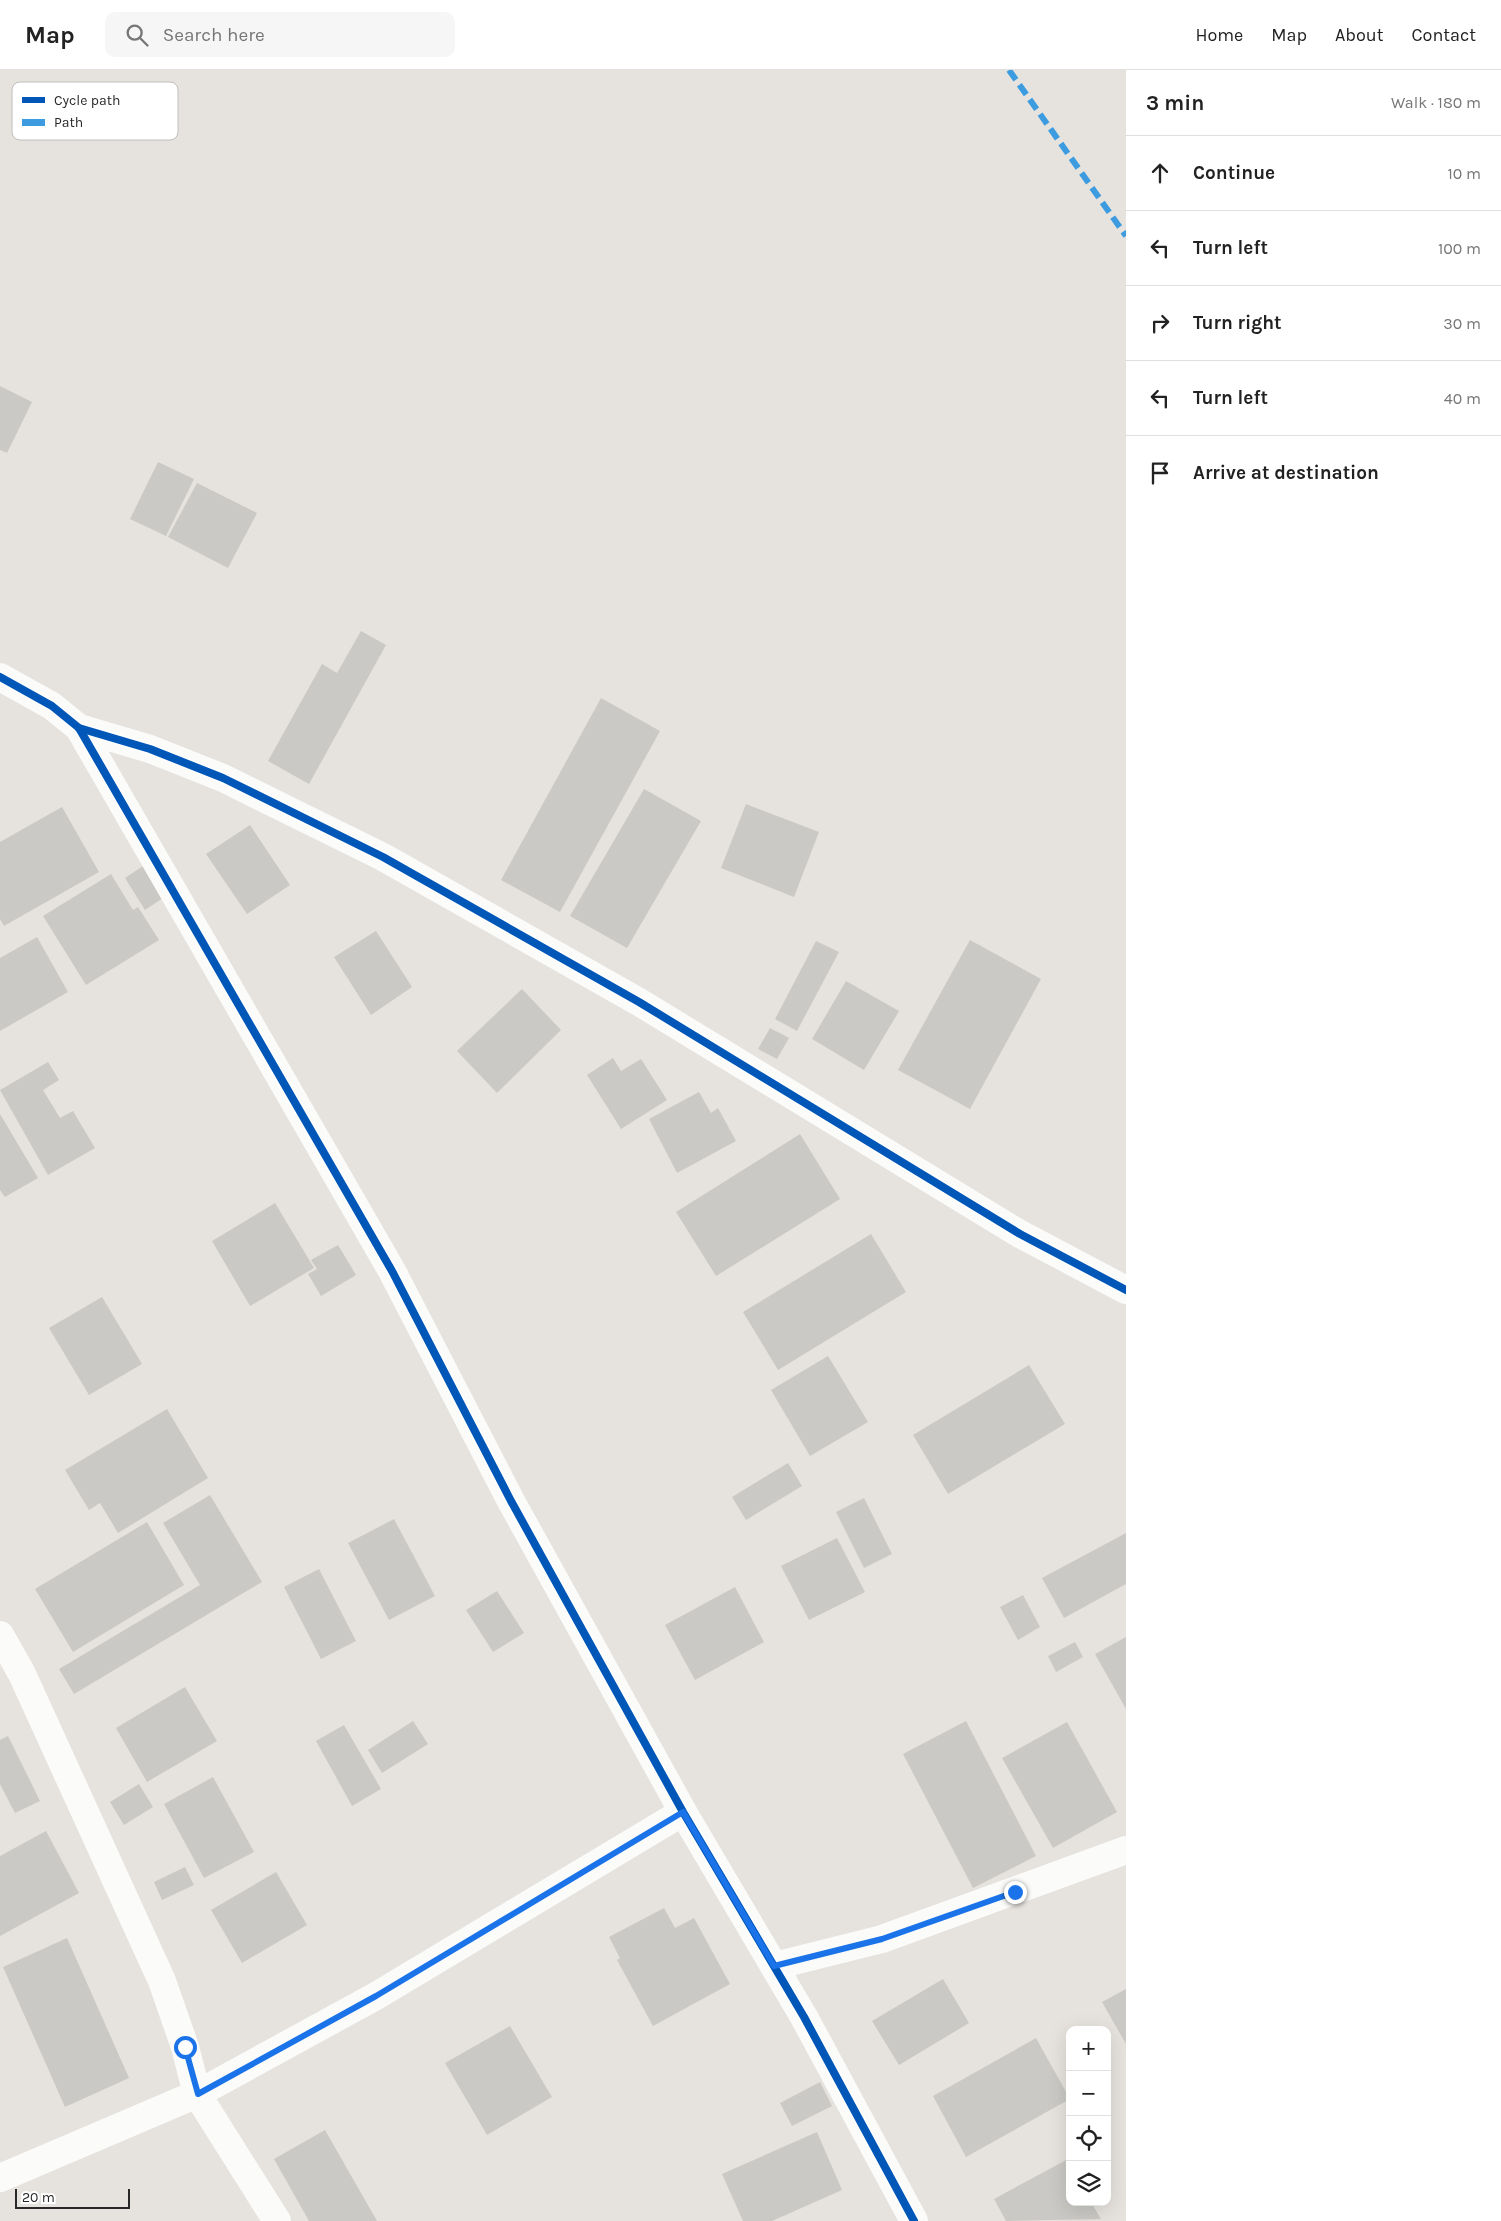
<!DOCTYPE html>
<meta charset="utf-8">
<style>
:root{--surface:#fff;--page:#f6f6f6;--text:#222;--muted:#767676;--line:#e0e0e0}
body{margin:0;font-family:Karla,sans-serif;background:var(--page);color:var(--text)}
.controls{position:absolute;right:15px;bottom:15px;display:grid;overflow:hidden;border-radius:10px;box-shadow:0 5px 20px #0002}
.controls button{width:45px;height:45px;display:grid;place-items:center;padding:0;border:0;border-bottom:1px solid var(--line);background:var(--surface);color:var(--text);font:25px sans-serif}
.scale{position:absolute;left:15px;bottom:12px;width:115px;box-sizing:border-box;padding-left:5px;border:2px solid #282828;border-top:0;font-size:14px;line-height:18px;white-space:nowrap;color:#282828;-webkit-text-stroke:4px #fff;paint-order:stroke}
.stop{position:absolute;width:15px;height:15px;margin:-11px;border:4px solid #1a73e8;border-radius:50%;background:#fff}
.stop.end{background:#1a73e8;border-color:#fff;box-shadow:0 1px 5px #0008}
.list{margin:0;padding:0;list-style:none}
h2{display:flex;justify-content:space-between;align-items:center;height:65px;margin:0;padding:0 20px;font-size:21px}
h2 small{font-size:16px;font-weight:400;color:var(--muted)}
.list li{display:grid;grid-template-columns:32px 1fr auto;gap:15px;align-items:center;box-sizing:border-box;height:75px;padding:0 20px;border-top:1px solid var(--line)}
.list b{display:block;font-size:19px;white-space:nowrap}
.list em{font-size:16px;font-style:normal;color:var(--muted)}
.icon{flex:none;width:28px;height:28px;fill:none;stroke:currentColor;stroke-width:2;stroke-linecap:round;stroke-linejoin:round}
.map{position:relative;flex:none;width:1126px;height:2151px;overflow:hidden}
header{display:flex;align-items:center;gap:30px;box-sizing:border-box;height:70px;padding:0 25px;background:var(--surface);border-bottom:1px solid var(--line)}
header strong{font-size:24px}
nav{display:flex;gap:28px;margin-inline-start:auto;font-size:18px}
.search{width:350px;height:45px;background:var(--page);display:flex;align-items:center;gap:12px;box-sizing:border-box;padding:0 18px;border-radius:10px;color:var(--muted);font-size:19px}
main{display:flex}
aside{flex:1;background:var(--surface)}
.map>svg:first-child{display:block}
</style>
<header>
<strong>Map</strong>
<div class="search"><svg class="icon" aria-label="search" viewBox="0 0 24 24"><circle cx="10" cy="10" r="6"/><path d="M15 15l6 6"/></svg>Search here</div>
<nav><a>Home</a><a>Map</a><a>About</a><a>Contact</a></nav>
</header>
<main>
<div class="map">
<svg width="1126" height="2151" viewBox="0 0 1126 2151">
<rect width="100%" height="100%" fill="#e6e3de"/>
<!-- building -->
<g fill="#cbc9c5">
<path d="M0,316L32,332L7,383L0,380Z"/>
<path d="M158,392L194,409L166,466L130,449Z"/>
<path d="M197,413L257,443L228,498L168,467Z"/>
<path d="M361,561L386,575L309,714L268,691L322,594L337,603Z"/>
<path d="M601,628L660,661L560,842L501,810Z"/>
<path d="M644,719L701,751L627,878L570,846Z"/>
<path d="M746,734L819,762L794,827L721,798Z"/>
<path d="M62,737L99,802L4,856L0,849V772Z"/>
<path d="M250,755L290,815L247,844L206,784Z"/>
<path d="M143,796L163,828L145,840L125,808Z"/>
<path d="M111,804L133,840L138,837L159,870L86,915L43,846Z"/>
<path d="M376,861L412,917L371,945L334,887Z"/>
<path d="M37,867L68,922L0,961V888Z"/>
<path d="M970,870L1041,909L970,1039L898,1000Z"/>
<path d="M816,871L839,882L797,961L775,949Z"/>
<path d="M846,911L899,941L864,1000L812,969Z"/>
<path d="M522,919L561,960L497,1023L457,981Z"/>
<path d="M770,958L789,968L777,989L758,979Z"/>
<path d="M613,988L621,1001L641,989L667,1030L621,1059L587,1005Z"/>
<path d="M48,992L59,1010L43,1020L60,1048L73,1041L95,1078L48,1105L0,1020Z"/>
<path d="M699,1022L711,1043L718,1038L736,1071L677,1103L649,1049Z"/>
<path d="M0,1044L38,1108L5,1127L0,1120Z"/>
<path d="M800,1064L840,1129L716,1206L676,1142Z"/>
<path d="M275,1133L314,1198L250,1236L212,1171Z"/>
<path d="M871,1164L906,1222L778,1300L743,1242Z"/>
<path d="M338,1175L356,1205L321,1226L308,1204L317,1199L311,1190Z"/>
<path d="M102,1227L142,1294L89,1325L49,1258Z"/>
<path d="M828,1286L868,1352L810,1386L771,1320Z"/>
<path d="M1029,1295L1065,1354L948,1424L913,1365Z"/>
<path d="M167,1339L208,1408L118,1463L100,1433L89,1440L65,1400Z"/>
<path d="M788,1393L802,1416L746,1450L732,1427Z"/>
<path d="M210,1425L262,1512L74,1624L59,1599L200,1515L163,1453Z"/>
<path d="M864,1428L892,1484L864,1498L836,1442Z"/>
<path d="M394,1449L435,1526L389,1550L348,1473Z"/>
<path d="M147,1452L184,1515L73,1582L35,1519Z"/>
<path d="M1126,1463V1514L1064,1548L1042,1508Z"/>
<path d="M837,1468L865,1522L809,1550L781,1496Z"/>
<path d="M319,1499L356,1571L321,1589L284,1517Z"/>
<path d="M735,1517L764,1572L695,1610L665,1555Z"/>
<path d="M497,1521L524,1563L493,1582L466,1540Z"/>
<path d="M1023,1525L1040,1557L1018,1570L1000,1537Z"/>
<path d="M1126,1567V1639L1095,1584Z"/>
<path d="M1075,1572L1083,1587L1056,1602L1048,1586Z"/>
<path d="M185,1617L217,1671L147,1712L116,1658Z"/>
<path d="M413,1651L428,1674L382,1703L368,1680Z"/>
<path d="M966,1651L1036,1786L973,1818L903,1684Z"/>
<path d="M1067,1652L1117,1742L1053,1778L1002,1688Z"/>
<path d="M344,1655L381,1719L352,1736L316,1671Z"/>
<path d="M8,1666L40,1731L15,1743L0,1714V1670Z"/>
<path d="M213,1707L254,1782L204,1808L164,1734Z"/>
<path d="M139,1714L153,1737L124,1755L110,1732Z"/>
<path d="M46,1761L79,1823L0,1866V1786Z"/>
<path d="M185,1797L194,1815L162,1830L154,1812Z"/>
<path d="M276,1802L307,1855L242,1893L211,1840Z"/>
<path d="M664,1838L675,1858L694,1848L730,1914L653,1956L617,1890L620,1888L609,1867Z"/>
<path d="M67,1868L129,2008L65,2037L3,1897Z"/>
<path d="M943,1909L969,1953L899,1995L872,1951Z"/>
<path d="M1126,1919V1974L1102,1932Z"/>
<path d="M510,1956L552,2027L487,2065L445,1993Z"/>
<path d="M1036,1968L1070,2029L966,2087L933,2026Z"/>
<path d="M820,2012L832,2036L792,2056L780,2033Z"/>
<path d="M325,2060L377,2151H309L274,2089Z"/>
<path d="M817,2062L842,2120L772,2151H743L722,2104Z"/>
<path d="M1068,2089L1070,2092V2132H1091L1101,2149L1006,2151L994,2129Z"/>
</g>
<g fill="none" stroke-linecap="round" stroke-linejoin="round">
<!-- minor -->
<g stroke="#fbfbfa" stroke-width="28">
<path d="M0,607L52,636L79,658L392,1201L511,1431L683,1742L804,1947L914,2151"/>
<path d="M79,658L150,679L223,708L383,787L639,932L1020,1164L1126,1220"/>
<path d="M0,1565L22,1604L162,1911L185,1977L197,2024L277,2151"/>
<path d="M774,1896L882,1869L1126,1780"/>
<path d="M0,2108L197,2024L376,1926L683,1742"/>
</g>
<!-- quiet -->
<path stroke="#3d9ce0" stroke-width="6" stroke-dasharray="12 6" stroke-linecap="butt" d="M1009,0L1126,166"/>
<defs>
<g id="cycleway">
<path d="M0,607L52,636L79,658L392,1201L511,1431L683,1742L804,1947L914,2151"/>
<path d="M79,658L150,679L223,708L383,787L639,932L1020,1164L1126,1220"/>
</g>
</defs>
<!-- cycleway casing -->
<use href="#cycleway" stroke="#fff" stroke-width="11"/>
<!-- cycleway -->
<use href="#cycleway" stroke="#0057b8" stroke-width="8"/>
</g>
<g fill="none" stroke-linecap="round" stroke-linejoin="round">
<!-- route -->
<path stroke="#1a73e8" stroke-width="6" d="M185,1977L198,2024L376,1926L683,1742L774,1896L882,1869L1015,1822"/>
</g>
<!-- legend -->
<rect x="12" y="12" width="166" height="58" rx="8" fill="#fff" stroke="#bebebe" stroke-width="1"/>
<rect x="22" y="27" width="23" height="6" fill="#0057b8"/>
<rect x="22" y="49" width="23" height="7" fill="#3d9ce0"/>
<g font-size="14" fill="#282828">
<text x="54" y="35">Cycle path</text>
<text x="54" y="57">Path</text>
</g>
</svg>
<div class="controls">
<button>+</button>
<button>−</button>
<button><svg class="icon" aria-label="locate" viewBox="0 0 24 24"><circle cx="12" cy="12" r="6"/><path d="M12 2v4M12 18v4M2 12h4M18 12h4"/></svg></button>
<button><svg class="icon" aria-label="layers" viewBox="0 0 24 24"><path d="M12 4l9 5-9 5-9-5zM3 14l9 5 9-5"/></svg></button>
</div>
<div class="scale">20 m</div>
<div class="stop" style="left:185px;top:1977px"></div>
<div class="stop end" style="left:1015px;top:1822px"></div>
</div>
<aside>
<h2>3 min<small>Walk · 180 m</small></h2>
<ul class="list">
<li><svg class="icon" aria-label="ahead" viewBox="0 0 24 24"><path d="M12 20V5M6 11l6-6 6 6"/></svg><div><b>Continue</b></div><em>10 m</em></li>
<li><svg class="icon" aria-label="left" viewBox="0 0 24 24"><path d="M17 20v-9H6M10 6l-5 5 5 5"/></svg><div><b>Turn left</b></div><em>100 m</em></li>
<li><svg class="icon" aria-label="right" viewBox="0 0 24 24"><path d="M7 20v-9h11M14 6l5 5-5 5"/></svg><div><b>Turn right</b></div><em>30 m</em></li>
<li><svg class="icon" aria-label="left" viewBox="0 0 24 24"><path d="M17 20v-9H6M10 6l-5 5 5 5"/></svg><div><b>Turn left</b></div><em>40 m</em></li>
<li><svg class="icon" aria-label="arrive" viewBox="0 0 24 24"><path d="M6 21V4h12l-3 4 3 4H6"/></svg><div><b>Arrive at destination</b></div></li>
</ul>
</aside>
</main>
